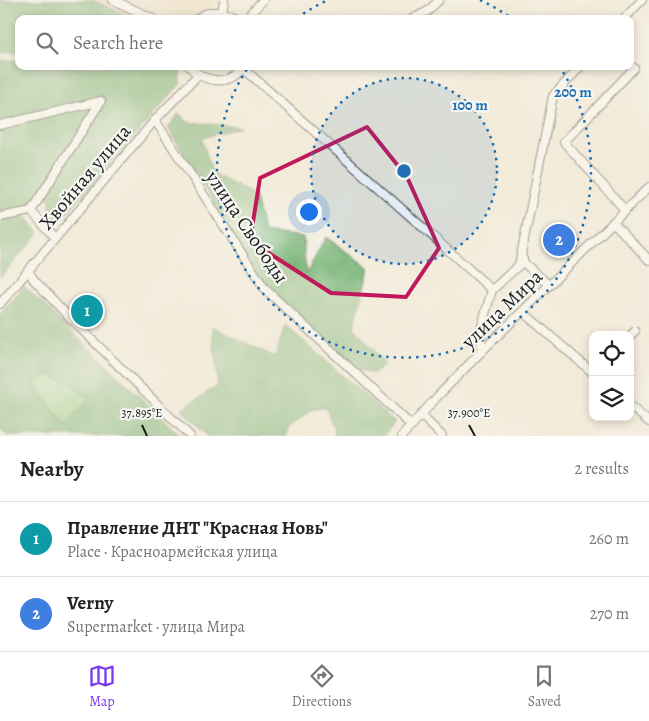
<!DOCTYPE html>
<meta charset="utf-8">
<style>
:root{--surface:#fff;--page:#f6f6f6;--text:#222;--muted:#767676;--line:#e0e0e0;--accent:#7c3aed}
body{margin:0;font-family:Alegreya,serif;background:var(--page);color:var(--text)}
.controls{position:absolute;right:15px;bottom:15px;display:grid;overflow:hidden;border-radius:10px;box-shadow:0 2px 8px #0003}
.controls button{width:45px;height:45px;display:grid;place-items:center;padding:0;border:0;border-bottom:1px solid var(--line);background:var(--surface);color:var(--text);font:25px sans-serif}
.you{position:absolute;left:308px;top:211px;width:18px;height:18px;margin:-12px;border:4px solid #fff;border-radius:50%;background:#1a73e8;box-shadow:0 0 0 8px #1a73e833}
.badge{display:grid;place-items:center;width:32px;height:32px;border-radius:50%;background:var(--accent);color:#fff;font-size:16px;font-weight:700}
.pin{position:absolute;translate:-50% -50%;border:2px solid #fff;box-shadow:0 1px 5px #0006}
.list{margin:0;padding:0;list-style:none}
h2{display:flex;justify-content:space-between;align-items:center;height:65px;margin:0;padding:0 20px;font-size:21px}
h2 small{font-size:16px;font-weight:400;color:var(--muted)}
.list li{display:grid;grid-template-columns:32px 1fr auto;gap:15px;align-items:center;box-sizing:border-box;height:75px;padding:0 20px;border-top:1px solid var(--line)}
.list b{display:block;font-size:19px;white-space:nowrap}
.list p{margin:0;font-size:16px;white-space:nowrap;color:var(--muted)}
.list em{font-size:16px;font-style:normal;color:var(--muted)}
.icon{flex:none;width:28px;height:28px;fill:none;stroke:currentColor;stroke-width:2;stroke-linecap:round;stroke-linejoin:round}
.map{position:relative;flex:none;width:649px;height:436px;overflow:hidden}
.search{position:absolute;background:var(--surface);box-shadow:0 2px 8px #0003;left:15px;right:15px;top:15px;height:55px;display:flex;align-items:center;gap:12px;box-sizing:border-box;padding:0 18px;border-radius:10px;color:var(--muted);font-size:19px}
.sheet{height:215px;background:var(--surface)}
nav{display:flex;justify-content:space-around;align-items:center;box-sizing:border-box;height:70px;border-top:1px solid var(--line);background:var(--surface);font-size:14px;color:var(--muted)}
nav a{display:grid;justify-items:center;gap:2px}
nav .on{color:var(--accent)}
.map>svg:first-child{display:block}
</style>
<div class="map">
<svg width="649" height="436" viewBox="0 0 649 436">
<rect width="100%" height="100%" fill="#f6f6f2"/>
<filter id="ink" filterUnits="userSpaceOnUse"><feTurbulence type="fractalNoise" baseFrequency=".02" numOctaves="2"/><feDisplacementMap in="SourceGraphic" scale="10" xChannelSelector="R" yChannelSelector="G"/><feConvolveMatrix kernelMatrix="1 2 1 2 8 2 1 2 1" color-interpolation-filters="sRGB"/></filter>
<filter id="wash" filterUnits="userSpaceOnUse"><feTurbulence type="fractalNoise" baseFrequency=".0096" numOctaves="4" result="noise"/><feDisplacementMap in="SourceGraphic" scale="20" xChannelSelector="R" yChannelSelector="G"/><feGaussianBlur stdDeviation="1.12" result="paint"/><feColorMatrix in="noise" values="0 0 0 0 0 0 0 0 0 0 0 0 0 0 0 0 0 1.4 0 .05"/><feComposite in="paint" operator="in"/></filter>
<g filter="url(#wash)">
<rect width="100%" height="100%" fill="#f3ebd9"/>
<!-- built -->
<path fill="#ebd8ba" d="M0,0H218V3L201,12L193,19H19Z"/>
<!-- green -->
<path fill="#8ecc82" stroke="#55744f" d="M48,374L72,385L89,398L66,427L33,382Z"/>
<!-- forest -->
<g fill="#72b070" stroke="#476646" fill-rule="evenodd">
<path d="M0,0H92L135,19H19V51L0,53Z"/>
<path d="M19,60V66H179L180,68L181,83L58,223L48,216L51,202L46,196L26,209L0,214V61Z"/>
<path d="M179,113L188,122L241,127L202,138L212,173L254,195L264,232L303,237L306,274L326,237L369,268L354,327L385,364L374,374L360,370L265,286L168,128Z"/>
<path d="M23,213L39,233L0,278V218Z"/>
<path d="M24,286L181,436H7L0,429V314ZM47,374L72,385L89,398L66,427L33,383Z"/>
<path d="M285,325L395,422L383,436H334L335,432L326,408L314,409L288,428L286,436H207L181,409L218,386L212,326L275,357Z"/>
</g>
</g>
<g filter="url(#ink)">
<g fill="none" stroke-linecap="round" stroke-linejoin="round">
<defs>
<g id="minor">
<path d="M113,0L154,19"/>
<path d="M222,12L224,0"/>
<path d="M197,19C209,9 226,10 238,19"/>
<path d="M246,19L263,0"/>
<path d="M412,19L428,11L439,0"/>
<path d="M624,19L642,0"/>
<path d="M189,66C204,83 231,87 245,66"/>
<path d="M244,69L429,233L492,290"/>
<path d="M155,120L265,289L412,426"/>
<path d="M0,125L101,101L31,211"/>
<path d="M625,210L564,142L634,68"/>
<path d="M0,217L31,211L55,238"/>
<path d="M613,222L649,260"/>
<path d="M521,255L525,264L549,285"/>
<path d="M28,270L34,280L70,318L190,436"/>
<path d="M0,304L155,120L198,75"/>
<path d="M523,312L593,373"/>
<path d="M630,336L635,331"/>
<path d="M481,352L482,325L492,290L519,265L553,96L581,66"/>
<path d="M630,406L649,422"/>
<path d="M421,415L442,436"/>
<path d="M402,436L437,397L481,352L649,187"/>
</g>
</defs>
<!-- minor casing -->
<use href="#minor" stroke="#3c3b38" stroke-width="10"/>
<!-- minor -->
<use href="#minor" stroke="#fff" stroke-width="8"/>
</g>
</g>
<!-- marked area -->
<path d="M0 0H649V436H0ZM367,127L407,177L439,248L406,297L331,293L250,241L260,178Z" fill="#f3ebd9" fill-opacity=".55" fill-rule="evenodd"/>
<path fill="none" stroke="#c2185b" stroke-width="4" stroke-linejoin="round" d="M367,127L407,177L439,248L406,297L331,293L250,241L260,178Z"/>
<!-- ticks -->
<path fill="none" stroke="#1c1c1c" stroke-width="2" d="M142,425L147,436M469,425L475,436"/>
<!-- distance rings -->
<circle cx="404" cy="171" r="93" fill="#1f6fb2" fill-opacity=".12"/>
<g fill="none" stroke="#1f6fb2" stroke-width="2.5" stroke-dasharray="2.5 5">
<circle cx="404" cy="171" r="93"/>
<path d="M297 18A187 187 0 0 1 328 0M480 0A187 187 0 0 1 511 18M559 66A187 187 0 1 1 249 66"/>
</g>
<g text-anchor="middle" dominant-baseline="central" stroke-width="4.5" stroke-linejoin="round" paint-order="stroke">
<!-- street labels -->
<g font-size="20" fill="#1c1c1c" stroke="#f6f6f2">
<text transform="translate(85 177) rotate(-50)">Хвойная улица</text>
<text transform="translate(247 227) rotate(56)">улица Свободы</text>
<text transform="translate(502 309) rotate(-44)">улица Мира</text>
</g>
</g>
<g font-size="12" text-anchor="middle" fill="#1c1c1c" stroke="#f6f6f2" stroke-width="4.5" stroke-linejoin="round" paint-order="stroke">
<text x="142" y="417">37.895°E</text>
<text x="469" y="417">37.900°E</text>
</g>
<circle cx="404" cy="171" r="8" fill="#1f6fb2" stroke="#f6f6f2" stroke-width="2.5"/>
<g font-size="15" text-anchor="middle" font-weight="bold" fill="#1f6fb2" stroke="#f6f6f2" stroke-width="4.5" stroke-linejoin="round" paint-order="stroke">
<text x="573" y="97">200 m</text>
<text x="470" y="110">100 m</text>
</g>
</svg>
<div class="controls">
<button><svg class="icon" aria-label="locate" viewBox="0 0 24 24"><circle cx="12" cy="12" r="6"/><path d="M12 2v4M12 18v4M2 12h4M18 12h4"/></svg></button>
<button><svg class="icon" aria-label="layers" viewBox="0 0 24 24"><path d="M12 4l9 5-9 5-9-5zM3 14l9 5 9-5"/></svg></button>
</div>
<div class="you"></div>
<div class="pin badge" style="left:87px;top:311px;background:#0f9aa8">1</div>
<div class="pin badge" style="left:559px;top:240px;background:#3f7fe0">2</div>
<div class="search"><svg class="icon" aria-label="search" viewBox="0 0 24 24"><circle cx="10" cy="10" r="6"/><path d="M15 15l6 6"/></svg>Search here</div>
</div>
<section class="sheet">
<h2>Nearby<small>2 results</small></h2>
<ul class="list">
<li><span class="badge" style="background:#0f9aa8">1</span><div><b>Правление ДНТ &quot;Красная Новь&quot;</b><p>Place · Красноармейская улица</p></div><em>260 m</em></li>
<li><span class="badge" style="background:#3f7fe0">2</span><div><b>Verny</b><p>Supermarket · улица Мира</p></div><em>270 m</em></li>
</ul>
</section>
<nav>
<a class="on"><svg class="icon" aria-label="map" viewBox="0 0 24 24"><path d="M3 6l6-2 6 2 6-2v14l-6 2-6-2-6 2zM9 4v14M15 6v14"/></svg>Map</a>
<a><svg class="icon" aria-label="directions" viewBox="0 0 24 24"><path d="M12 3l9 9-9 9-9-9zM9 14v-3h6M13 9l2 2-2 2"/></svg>Directions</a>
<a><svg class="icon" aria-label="saved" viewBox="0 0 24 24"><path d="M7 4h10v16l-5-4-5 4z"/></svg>Saved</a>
</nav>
